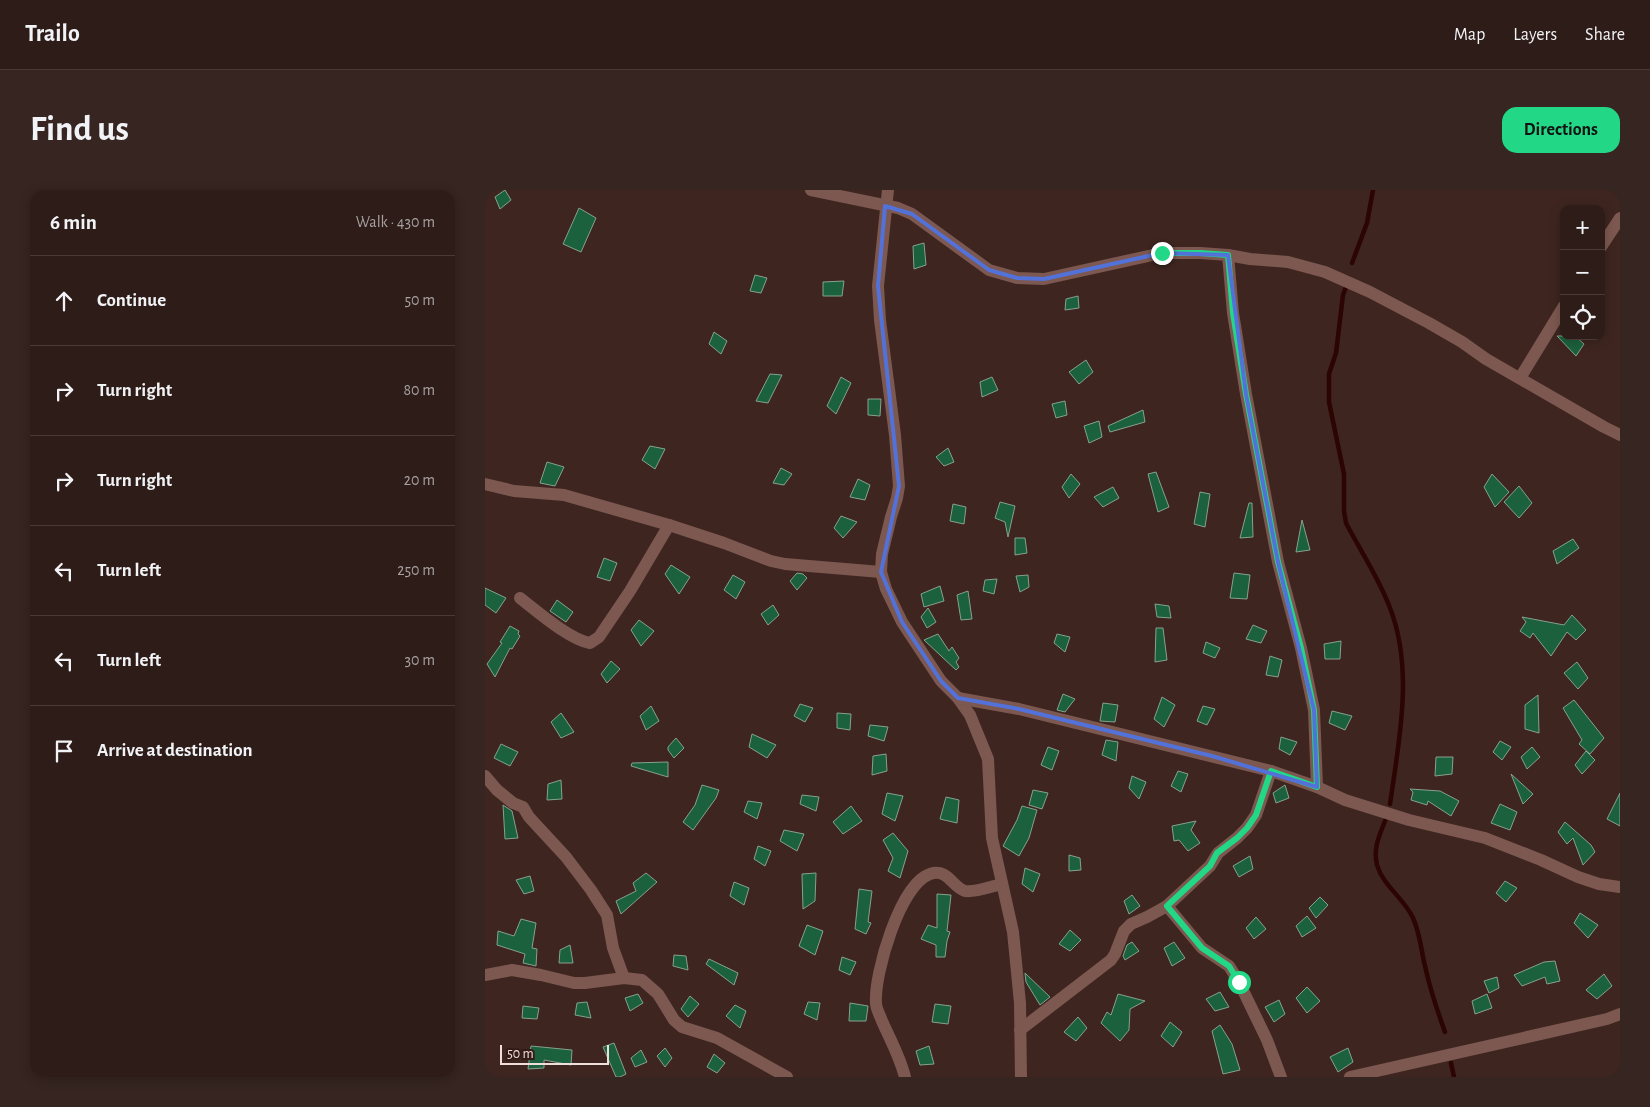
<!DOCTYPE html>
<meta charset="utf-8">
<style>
:root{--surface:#2e1c18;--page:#362521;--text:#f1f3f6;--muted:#a7a1a2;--line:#493a37;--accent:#22d887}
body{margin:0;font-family:"Alegreya Sans",sans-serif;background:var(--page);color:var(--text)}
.controls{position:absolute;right:15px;top:15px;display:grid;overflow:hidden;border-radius:10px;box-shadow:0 2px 12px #0003}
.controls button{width:45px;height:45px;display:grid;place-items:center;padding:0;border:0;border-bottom:1px solid var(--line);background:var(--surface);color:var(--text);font:25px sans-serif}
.scale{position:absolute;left:15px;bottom:12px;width:109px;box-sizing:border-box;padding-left:5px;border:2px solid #efdedb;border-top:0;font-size:14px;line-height:18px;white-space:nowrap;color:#efdedb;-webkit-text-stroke:4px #331b16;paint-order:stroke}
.stop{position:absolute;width:15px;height:15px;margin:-11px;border:4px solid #22d887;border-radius:50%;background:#fff}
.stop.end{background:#22d887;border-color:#fff;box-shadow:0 1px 5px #0008}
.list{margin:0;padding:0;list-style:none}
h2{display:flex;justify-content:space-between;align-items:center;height:65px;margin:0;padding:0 20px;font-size:21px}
h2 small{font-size:16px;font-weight:400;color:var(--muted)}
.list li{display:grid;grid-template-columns:32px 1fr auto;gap:15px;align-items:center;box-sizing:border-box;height:90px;padding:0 20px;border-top:1px solid var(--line)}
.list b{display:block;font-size:19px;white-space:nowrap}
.list em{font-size:16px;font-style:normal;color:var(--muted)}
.icon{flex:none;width:28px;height:28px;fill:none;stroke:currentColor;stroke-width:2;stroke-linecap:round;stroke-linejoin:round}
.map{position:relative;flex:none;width:1135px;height:887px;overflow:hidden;border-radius:15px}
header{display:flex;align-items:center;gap:30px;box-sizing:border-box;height:70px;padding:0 25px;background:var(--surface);border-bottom:1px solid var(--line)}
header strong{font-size:24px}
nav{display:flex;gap:28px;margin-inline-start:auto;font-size:18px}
.intro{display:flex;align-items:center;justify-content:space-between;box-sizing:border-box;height:120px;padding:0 30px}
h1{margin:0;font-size:35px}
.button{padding:12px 22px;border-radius:15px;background:var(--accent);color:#111;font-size:18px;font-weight:700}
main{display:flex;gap:30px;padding:0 30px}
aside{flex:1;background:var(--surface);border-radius:15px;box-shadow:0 2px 12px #0003}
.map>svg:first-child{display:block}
</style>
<header>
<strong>Trailo</strong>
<nav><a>Map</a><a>Layers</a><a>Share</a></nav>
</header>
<div class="intro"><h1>Find us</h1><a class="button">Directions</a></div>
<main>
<aside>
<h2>6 min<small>Walk · 430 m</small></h2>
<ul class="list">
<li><svg class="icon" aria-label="ahead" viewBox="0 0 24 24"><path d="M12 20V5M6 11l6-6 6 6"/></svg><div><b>Continue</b></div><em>50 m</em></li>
<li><svg class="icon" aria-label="right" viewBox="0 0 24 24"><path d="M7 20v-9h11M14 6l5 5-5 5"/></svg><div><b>Turn right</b></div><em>80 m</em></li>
<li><svg class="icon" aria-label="right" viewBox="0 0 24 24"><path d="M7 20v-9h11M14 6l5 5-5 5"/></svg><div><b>Turn right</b></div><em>20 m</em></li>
<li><svg class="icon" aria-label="left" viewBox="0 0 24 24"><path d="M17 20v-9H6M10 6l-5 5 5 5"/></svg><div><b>Turn left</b></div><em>250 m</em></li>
<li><svg class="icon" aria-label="left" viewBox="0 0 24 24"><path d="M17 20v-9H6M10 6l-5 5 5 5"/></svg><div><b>Turn left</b></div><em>30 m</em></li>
<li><svg class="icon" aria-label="arrive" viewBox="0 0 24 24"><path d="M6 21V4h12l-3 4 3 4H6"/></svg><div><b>Arrive at destination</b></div></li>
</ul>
</aside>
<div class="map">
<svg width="1135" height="887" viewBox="0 0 1135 887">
<rect width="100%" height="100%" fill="#3e2520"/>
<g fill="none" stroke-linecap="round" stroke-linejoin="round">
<!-- stream -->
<g stroke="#2c0401" stroke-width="4.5">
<path d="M867,73L882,33L888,0"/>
<path d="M861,97L858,105L851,163L844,184V212L859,284V321L861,333C876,362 894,388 905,418C929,479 914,551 905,614"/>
<path d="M900,631C894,646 888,659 892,675C898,696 919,708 928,728C935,743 936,760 940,776C945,799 952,820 960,842"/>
<path d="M966,873L969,887"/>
</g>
</g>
<!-- building -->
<g fill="#1c613d" stroke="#86a190">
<path d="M20,0L26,10L15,19L10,7Z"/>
<path d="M94,18L111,28L96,62L78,54Z"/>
<path d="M439,53L441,75L429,79L428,56Z"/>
<path d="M270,85L282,88L276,103L265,101Z"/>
<path d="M359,91L357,106H338V92Z"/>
<path d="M593,106L594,118L580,120L581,109Z"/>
<path d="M229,142L242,151L236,164L224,154Z"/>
<path d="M1072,146H1090L1099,154L1091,166Z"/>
<path d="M601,170L608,182L594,194L584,182Z"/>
<path d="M285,184L297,185L283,213L271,211Z"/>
<path d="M356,187L366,193L351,224L342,216Z"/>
<path d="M507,187L513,200L497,207L495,192Z"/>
<path d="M383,209H396L395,226L383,225Z"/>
<path d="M580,211L582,225L571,228L567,214Z"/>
<path d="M658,220L660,232L625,242L623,236Z"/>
<path d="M614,231L617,247L604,253L599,236Z"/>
<path d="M165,256L180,259L170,279L157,270Z"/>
<path d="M463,258L469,272L459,276L451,267Z"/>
<path d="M62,272L79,277L70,296L55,293Z"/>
<path d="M296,278L307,284L299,295L288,293Z"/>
<path d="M671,282L684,317L673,322L663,284Z"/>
<path d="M586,284L595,294L584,308L577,297Z"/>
<path d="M1007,284L1024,302L1010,317L999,297Z"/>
<path d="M373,289L385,295L380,310L365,307Z"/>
<path d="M1034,296L1047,313L1034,328L1019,312Z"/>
<path d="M628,297L634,308L618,317L609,307Z"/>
<path d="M715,302L725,304L720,337L709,334Z"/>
<path d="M515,312L530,316L523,347L520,332L510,328Z"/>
<path d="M764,313H767L768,347L755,348Z"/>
<path d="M468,314L481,317L479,334L465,331Z"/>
<path d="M356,326L372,332L358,348L349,338Z"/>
<path d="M817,330L825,360L811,362Z"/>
<path d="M530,348H540L542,363L530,365Z"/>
<path d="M1088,349L1094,358L1072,374L1068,361Z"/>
<path d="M119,368L132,373L125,391L112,387Z"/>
<path d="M186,375L205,387L194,404L180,384Z"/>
<path d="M312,383L318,384L322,388L312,400L305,391Z"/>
<path d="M749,383L765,385L762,409L745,408Z"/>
<path d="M248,385L260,392L251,409L239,400Z"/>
<path d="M543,385L544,397L535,402L531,386Z"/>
<path d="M512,389L509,404L498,401L500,390Z"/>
<path d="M455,396L459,411L439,417L436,404Z"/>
<path d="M0,398L21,408L11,423L0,415Z"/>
<path d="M483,401L487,429L476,430L472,405Z"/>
<path d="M72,410L88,422L81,432L65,421Z"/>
<path d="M670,414L684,416L686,428L672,427Z"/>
<path d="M288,415L294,425L283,435L276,424Z"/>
<path d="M443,418L451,432L442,438L436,427Z"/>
<path d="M1087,425L1101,440L1091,450L1082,442L1066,466L1048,443L1045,448L1035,441L1041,432L1037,427L1079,435Z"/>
<path d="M154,430L169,441L156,456L146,440Z"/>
<path d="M768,435L782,441L776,453L761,449Z"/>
<path d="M25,436L34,441L33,444L35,446L27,459L25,458L10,487L2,474L17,453L15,452Z"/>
<path d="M671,438H678L682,470L670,472Z"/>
<path d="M453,444L464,461L467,457L474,468L471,472L474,477L471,480L439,450Z"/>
<path d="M572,444L585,447L580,462L569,453Z"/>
<path d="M856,451L855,469H840L839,454Z"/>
<path d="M721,452L735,458L730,468L718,463Z"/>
<path d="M785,466L797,470L793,487L781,485Z"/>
<path d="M126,471L135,479L122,493L116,484Z"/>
<path d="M1092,472L1103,488L1093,499L1079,483Z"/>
<path d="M578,504L590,509L580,522L572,520Z"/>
<path d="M1053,505L1054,543L1040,539V515Z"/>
<path d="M677,507L690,515L679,537L669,529Z"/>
<path d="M1089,510L1119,548L1105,564L1094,554L1097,550L1078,518Z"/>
<path d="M618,513L633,515L630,532L615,531Z"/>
<path d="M315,514L328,518L320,532L309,526Z"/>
<path d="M166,516L174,531L161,540L155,526Z"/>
<path d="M718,516L730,519L722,535L712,531Z"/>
<path d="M847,521L867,526L860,540L844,533Z"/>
<path d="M76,523L89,542L76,548L66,532Z"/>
<path d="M352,523L366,524L365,540L352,538Z"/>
<path d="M385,535L403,537L399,551L383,546Z"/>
<path d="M267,544L291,555L282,568L264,557Z"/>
<path d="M796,547L812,552L805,565L794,559Z"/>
<path d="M191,548L199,558L189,568L183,560V557Z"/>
<path d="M621,550L633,552L631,571L617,565Z"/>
<path d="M1015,551L1026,557L1017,570L1008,562Z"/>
<path d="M16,554L33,562L25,576L9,568Z"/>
<path d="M563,557L574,561L567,580L556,575Z"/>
<path d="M1047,557L1055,567L1042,579L1036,567Z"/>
<path d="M1101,561L1110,570L1097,584L1090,575Z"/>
<path d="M401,564L402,581L387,585L388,566Z"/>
<path d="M951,567H968L967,584L950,586Z"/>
<path d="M183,572V587L146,576L147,573Z"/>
<path d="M693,581L703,584L696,602L686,596Z"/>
<path d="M1026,584L1048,604L1038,614Z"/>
<path d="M647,586L661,592L654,609L644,598Z"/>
<path d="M76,590L77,609L62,610L63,594Z"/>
<path d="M217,595L234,600L231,608L208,640L198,632L210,615Z"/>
<path d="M800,595L804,608L791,613L788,603Z"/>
<path d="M925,599L955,601L974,611L966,626L943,611L942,615L926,610L928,602Z"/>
<path d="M548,600L563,603L557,619L544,615Z"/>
<path d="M402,603L418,606L410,631L397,624Z"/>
<path d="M1135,603V636L1122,629Z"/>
<path d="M317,605L334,607L331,621L315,614Z"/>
<path d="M461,607L474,610L472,633L455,629Z"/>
<path d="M263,611L277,613L272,629L259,622Z"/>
<path d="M1015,614L1032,622L1025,640L1006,633Z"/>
<path d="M18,615L27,621L33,648L20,649Z"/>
<path d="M366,616L377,631L358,644L348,632Z"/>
<path d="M537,616L552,620L544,648L534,666L518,656L532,630Z"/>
<path d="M711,631L706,640L715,653L703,661L694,650L689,651L687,636Z"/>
<path d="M1080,632L1106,655L1110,662L1098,675L1088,648L1082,654L1073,642Z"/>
<path d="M299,640L319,644L312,661L295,651Z"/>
<path d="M408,643L423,661L415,688L403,681L408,668L398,650Z"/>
<path d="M273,656L286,661L280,676L269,669Z"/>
<path d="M584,665L595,668L596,680L584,681Z"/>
<path d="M765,666L768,679L754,687L748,676Z"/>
<path d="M540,678L555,684L548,702L537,694Z"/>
<path d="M161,683L172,692L136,724L131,711L151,701L148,693Z"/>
<path d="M331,683L330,711L318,719L317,684Z"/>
<path d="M45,686L49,701L39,704L31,690Z"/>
<path d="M1020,691L1032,698L1021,712L1011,703Z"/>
<path d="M249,692L264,698L259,715L245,706Z"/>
<path d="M374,699L387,701L383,732L386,733L381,744L370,739Z"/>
<path d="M452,704L466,705L462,741L465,742L462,751L460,767H451V755L436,749L443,735L452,738Z"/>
<path d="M647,705L655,716L644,724L639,711Z"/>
<path d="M835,707L843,715L831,728L824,718Z"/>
<path d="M1095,723L1113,735L1103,748L1089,733Z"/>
<path d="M822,726L831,738L817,747L811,736Z"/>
<path d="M771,727L781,739L769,749L761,738Z"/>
<path d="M36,729L51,733L47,758L52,759L51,776L38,773L40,764L12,755L13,741L29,746Z"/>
<path d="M322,735L338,741L330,765L314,756Z"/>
<path d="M585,740L596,750L585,761L574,754Z"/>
<path d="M647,752L654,761L640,770L638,766L642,755Z"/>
<path d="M689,752L700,768L687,776L679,758Z"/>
<path d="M85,755L88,773H74L75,760Z"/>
<path d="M189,765L201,766L203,780L188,776Z"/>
<path d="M357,767L371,772L365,785L354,780Z"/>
<path d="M224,769L253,783L249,795L221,774Z"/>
<path d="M1070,771L1075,791L1062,794L1060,787L1037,796L1029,785L1059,772Z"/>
<path d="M540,783L565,807L555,815L541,792Z"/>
<path d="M1119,784L1127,796L1112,809L1101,800Z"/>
<path d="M1012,787L1014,798L1004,803L999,791Z"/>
<path d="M822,797L835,811L822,823L811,808Z"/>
<path d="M735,802L744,817L730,821L721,809Z"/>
<path d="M153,804L158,813L145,821L140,808Z"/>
<path d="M633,804L660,811L645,819L644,840L635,851L616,833L622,822L626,825Z"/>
<path d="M1002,804L1007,818L990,824L987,811Z"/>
<path d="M205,806L214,814L203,827L196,819Z"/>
<path d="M794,810L800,824L789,832L780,817Z"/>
<path d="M102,812L106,828L90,825L92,813Z"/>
<path d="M323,812L335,813L332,830L319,824Z"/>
<path d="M365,813L383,816L381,831H364Z"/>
<path d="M450,814L466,816L463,834L447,832Z"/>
<path d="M250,815L261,821L255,838L241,826Z"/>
<path d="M38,816L54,818L52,829L37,828Z"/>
<path d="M593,827L602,838L591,851L579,842Z"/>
<path d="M685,832L697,842L688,857L676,846Z"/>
<path d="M735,835L747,854L755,880L738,884L727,841Z"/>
<path d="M129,853L141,884L135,887H131L118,857Z"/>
<path d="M46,856L87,860L86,875L59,870V878L43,879Z"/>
<path d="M444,856L449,874L435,875L431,861Z"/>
<path d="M180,858L187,868L180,877L172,866Z"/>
<path d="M863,858L868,872L853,882L845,867Z"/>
<path d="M156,860L162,872L150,877L146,868Z"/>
<path d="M229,864L240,873L232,883L222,877Z"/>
</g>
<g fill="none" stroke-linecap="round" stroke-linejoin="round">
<!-- minor -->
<g stroke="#7c5850" stroke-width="12">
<path d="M326,0L413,18L427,24L504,80L532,88L559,89L677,63H715L743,65L765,69L803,72L840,82L885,102L944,133L977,152L1001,169L1119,237L1135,245"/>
<path d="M403,0L393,96L395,130L410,245L414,296L412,308L406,327L397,364L396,382L401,399L417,432L456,491L473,508L485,525L503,569L507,648L528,742L535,813L536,887"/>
<path d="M1116,57L1135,28"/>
<path d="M743,65L748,123L761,204L793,372L816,458L829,520L832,597"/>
<path d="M1035,188L1079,116"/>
<path d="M0,294L29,301L79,305L184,335L239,353L286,371L300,374L396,382"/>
<path d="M35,408C53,422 84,449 105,453L114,447L145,401L184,335"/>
<path d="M473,508L534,519L786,581L832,597L860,610L924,630L1000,648L1056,670L1093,687L1114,694L1135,697"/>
<path d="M0,586L12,600L28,613L38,617L44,627L81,667L106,700L122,725L128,758L139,788"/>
<path d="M682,716L717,758L744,776L754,792L782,850L796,887"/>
<path d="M0,785L27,780L56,785L89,793H100L139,788L157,790L173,804L189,830L197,837L232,848L302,887"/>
<path d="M535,840L626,770L630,764L639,741L646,734L662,727L682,716L725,676L733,663L752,648L762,638L771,625L786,581"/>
<path d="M420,887C415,867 405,849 397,831C395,825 391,819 391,813C389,784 415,694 445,684C463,678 467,697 480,701C488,703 508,696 517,694"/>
<path d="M865,887L1122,829L1135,824"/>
</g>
</g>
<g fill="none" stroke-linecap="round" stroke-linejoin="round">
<!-- route -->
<path stroke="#22d887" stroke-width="6" d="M677,63H715L743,65L748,123L761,204L793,372L816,458L829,520L832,597L786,581L771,625L762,638L752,648L732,663L725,676L682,716L717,758L744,776L754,792"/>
</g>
<!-- marked area -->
<path fill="none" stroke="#5272d9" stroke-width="4" stroke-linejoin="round" d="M400,16L427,24L504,80L532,88L559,89L677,63L743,65L761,204L793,372L829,520L832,597L727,566L534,519L473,508L456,491L417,432L396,382L414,296L393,96Z"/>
</svg>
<div class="controls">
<button>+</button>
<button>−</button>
<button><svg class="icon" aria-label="locate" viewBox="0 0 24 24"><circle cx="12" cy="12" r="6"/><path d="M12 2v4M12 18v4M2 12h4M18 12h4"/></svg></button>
</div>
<div class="scale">50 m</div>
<div class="stop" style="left:754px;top:792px"></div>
<div class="stop end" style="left:677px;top:63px"></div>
</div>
</main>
